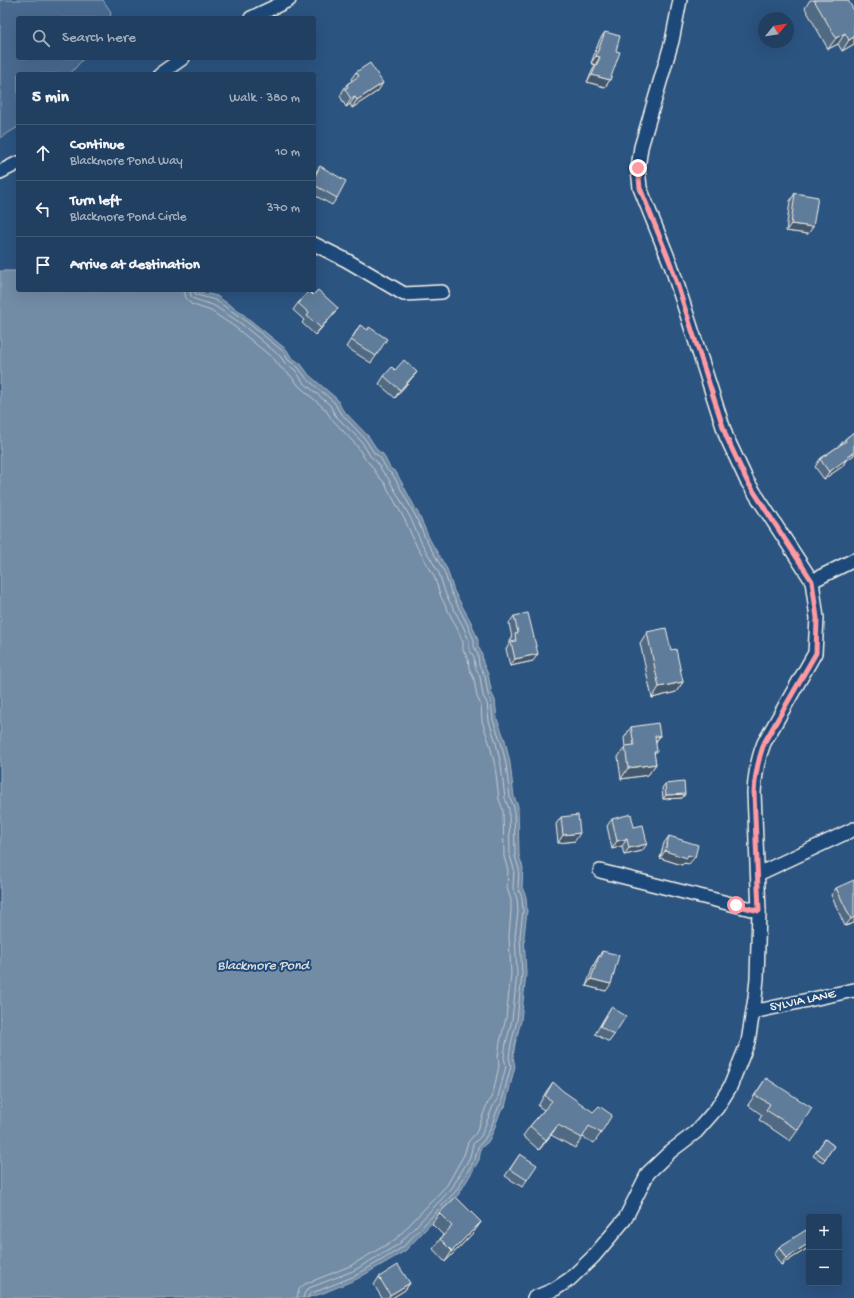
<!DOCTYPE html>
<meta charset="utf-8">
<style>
:root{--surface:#213f61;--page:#294667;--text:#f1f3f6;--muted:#a2afbd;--line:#3e5876}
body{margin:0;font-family:"Gochi Hand",sans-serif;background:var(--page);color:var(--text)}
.controls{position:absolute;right:12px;bottom:12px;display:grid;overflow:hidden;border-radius:4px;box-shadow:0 4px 16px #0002}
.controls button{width:36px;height:36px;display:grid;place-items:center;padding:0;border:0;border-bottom:1px solid var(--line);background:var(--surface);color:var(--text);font:20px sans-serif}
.compass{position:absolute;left:758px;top:12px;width:36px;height:36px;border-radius:50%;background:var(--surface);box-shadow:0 4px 16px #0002;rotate:60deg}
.stop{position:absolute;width:12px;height:12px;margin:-9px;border:3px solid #ff9aa2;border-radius:50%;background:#fff}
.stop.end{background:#ff9aa2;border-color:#fff;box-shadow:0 1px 4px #0008}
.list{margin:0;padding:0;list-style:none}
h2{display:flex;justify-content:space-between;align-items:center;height:52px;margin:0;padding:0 16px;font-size:17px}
h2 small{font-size:13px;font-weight:400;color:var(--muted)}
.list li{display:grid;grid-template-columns:26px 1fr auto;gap:12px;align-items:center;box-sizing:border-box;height:56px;padding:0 16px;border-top:1px solid var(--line)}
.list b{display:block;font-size:15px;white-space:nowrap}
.list p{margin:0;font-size:13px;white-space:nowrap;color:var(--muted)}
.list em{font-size:13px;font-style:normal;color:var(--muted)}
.icon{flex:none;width:22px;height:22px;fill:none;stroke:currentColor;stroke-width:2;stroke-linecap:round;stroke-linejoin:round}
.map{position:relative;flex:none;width:854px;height:1298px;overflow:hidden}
.search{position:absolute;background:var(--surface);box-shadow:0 4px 16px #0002;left:16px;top:16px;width:300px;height:44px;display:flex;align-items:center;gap:10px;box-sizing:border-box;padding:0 14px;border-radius:4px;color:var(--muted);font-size:15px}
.panel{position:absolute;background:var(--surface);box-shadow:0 4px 16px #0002;left:16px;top:72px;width:300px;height:220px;border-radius:4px}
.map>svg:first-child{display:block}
</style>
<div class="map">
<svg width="854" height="1298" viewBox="0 0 854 1298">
<rect width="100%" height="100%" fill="#2c5481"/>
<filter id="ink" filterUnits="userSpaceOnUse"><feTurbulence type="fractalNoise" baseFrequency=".025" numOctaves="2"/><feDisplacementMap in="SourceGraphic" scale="8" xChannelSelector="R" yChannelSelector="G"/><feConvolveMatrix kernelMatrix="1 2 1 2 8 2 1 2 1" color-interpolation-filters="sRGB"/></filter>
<g filter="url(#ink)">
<!-- green -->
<path fill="#496b90" stroke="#9eaebc" d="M0,0H103L111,12L110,18H18V58H84L70,74H18V127L0,138Z"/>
<!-- water -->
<path fill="#738ca6" stroke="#a7b4c0" d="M0,271H18V290H192L217,296L244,315L287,350L291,357L301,364L309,375L337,399L342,409L369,437L378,451L383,454L390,468L396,472L418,513L430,540L447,569L454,591L471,622L478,640V646L482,654L483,663L488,674L492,694L495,700L497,719L505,740L510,763L514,797L518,806L519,855L523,868L522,887L526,897L527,911L524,936L526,974L521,1021L515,1044L513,1057L515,1066L505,1107L501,1110L493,1132L488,1142L481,1148L479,1160L459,1194L405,1251L357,1279L321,1294L306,1298H0Z"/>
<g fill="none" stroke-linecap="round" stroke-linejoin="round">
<!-- shore -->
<g stroke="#c0c9ce" stroke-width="1">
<path d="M184,290L186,298L191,304L211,311L235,327L275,360L280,367L290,375L299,386L325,409L331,418L357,446L365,459L371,465L378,476L384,482L405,520L417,547L434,576L441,597L457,628L463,642V650L468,658L469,668L474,679L477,697L481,705L482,721L490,745L495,766L499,799L503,810L504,857L508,870L507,888L511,900V911L509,936L511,974L506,1018L500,1042L498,1057L499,1066L492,1098L487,1104L479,1126L476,1133L468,1142L464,1155L447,1185L396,1239L350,1266L305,1284L299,1289L297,1298"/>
<path d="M190,290L191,296L194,299L213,305L239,322L280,356L285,363L295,370L303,382L330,405L335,415L362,442L370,456L376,461L383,472L388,478L410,517L422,544L439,573L446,595L463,626L469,641V649L474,657L475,666L480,677L483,696L487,703L489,721L496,743L501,765L505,798L509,809L510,856L514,869L513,888L517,899L518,911L515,936L517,974L512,1020L506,1043L504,1057L506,1066L497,1101L493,1106L481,1136L473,1144L470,1157L452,1188L399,1244L353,1271L309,1288L305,1292L303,1298"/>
<path d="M195,290V293L197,295L215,300L242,318L284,352L288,360L298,367L306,378L334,402L339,411L365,439L374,453L380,457L387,470L393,475L415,515L427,542L444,571L451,592L467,624L474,640V646L478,655L479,665L485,676L488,694L491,701L493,720L501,742L506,764L510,798L514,807L515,856L519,869L518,887L522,898L523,911L520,936L522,974L517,1020L511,1044L509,1057L511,1066L501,1104L498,1108L490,1130L484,1140L478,1147L475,1159L456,1191L403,1247L355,1276L320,1290L311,1293L309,1295L308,1298"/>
</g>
<defs>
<g id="minor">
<path d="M251,18L289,0"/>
<path d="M160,74L183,58"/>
<path d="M0,172L18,163"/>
<path d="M314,244L346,260L404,294L442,292"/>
<path d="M812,581L854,560"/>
<path d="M600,871L759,911"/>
<path d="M758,874L854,829"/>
<path d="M753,1012L854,990"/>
<path d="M534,1298L555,1289L570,1279L593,1257L625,1219L648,1173L671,1151L696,1132L717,1108L730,1087L748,1042L755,998L757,978L759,911L754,793C755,775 757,760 764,743L815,653L817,618L812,581L747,481L726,436L671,265L640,188L638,168L641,147L672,41L680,0"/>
</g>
</defs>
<!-- minor casing -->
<use href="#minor" stroke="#f4f1e8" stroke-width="16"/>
<!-- minor -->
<use href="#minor" stroke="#1f4a7a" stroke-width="13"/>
</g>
<!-- wall -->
<g fill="#516a84" stroke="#f4f1e8">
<path d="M810,0H848L854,44L842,51L838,44L828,49L805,8Z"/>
<path d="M605,32L616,51L610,80L605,87L587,82L595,65L591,63L600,39Z"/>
<path d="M356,72L378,91L352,108L350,104L346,107L340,96L342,93V92L347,84L352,81L351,79Z"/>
<path d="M320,166L337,198L332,205L314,195V175Z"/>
<path d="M795,193L808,234L786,231L790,201Z"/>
<path d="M313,295L338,308L333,315L315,335L302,323L304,320L293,310L298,303Z"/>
<path d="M360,325L376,356L371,363L346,347Z"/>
<path d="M395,370L417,372L411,379L395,398L379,384L384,376Z"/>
<path d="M854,432V455L845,461L843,466L824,479L815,467L820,459L840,445L845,439Z"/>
<path d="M514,616L533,661L510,666L506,649L510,643V641L512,638L509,623Z"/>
<path d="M647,632L671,650L683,682L676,692L652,698L640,643Z"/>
<path d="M631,727L660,736L656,742L654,756L656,764L648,775L621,779L618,757L625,747L624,738Z"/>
<path d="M665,784L685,794L682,798L663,799L662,788Z"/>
<path d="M561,817L575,841L558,843L556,824Z"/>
<path d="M612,819L634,827L642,851L624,855L622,846L612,849L607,826Z"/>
<path d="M669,836L689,864L684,863L682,865L660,858L664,843Z"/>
<path d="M836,888L854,923L845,926L831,895Z"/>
<path d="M602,951L606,991L586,986L594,964Z"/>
<path d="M611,1007L614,1035L609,1042L595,1034Z"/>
<path d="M766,1078L798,1130L790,1141L759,1120L762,1115L748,1105Z"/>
<path d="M553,1082L601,1133L594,1143L583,1137L575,1148L551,1135L539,1150L523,1136L530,1126L544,1110L538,1106L546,1092Z"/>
<path d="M825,1139L834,1146L823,1162L813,1156Z"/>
<path d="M520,1154L527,1180L522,1187L505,1176Z"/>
<path d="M439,1213L481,1222L473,1233L445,1262L433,1249L440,1239L443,1235L432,1224Z"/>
<path d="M809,1235V1246L808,1248L781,1265L774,1254L779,1247Z"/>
<path d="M379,1277L410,1283L405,1290L392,1298H382L374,1285Z"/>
</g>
<!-- shaded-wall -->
<g fill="#42566c" stroke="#f4f1e8">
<path d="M845,33L838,44L828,49L836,38Z"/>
<path d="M854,37V44L842,51L849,40Z"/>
<path d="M596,56L600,57L595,65L591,63Z"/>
<path d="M592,75L610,80L605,87L587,82Z"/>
<path d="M383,83L378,91L352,108L357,100Z"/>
<path d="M355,97L350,104L346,107L351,99Z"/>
<path d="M791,224L813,227L808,234L786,231Z"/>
<path d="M338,308L333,315L315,335L321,328Z"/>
<path d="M417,372L411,379L395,398L400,390Z"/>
<path d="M854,452V455L845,461L843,466L824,479L829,472Z"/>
<path d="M538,654L533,661L510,666L515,659Z"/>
<path d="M683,682L676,692L652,698L659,687Z"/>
<path d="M655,736H660L652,746Z"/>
<path d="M656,764L648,775L621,779L628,768Z"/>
<path d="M685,794L682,798L663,799L666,795Z"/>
<path d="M580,833L575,841L558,843L563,835Z"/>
<path d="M627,839L622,846L612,849L617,841Z"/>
<path d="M647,844L642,851L624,855L629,848Z"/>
<path d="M665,851L688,855L695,857L689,864L684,863L682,865L660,858Z"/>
<path d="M854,917V923L845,926L851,919Z"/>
<path d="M591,979L611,984L606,991L586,986Z"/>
<path d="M558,1125L551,1135L539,1150L546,1140Z"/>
<path d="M481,1222L473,1233L445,1262L452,1251Z"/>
<path d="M809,1243V1246L808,1248L781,1265L786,1258Z"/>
<path d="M410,1283L405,1290L392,1298H388L390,1295Z"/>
</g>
<!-- building -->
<g fill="#5e7b9a" stroke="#f4f1e8">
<path d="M814,0H848L854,11V37L849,40L845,33L836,38Z"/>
<path d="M605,32L620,36L616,51L620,52L610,80L592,75L600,57L596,56Z"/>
<path d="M370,63L383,83L357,100L355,97L351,99L345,89L348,87L347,84L359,76L356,72Z"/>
<path d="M320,166L346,181L337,198L314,185V178Z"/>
<path d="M795,193L818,197L813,227L791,224Z"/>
<path d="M318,290L338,308L321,328L307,316L309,313L298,303L309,291L313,295Z"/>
<path d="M360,325L368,330L369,327L387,339L376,356L351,340Z"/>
<path d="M404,360L417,372L400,390L384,376L392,367L395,370Z"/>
<path d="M854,432V452L847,457L848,458L829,472L820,459L846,441L845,439Z"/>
<path d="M528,613L538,654L515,659L511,642L516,641L515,634L518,633L514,616Z"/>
<path d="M666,628L671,650L676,649L683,682L659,687L647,632Z"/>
<path d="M658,723L660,736H655L657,752H654L656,764L628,768L625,746L634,745L631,727Z"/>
<path d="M684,782L685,794L666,795L665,784Z"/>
<path d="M631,814L634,827L643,825L647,844L629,848L627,839L617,841L612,819Z"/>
<path d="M578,815L580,833L563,835L561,817Z"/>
<path d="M669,836L698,845L695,857L688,855L687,858L665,851Z"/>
<path d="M854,880V917L851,919L836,888Z"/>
<path d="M602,951L619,955L611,984L591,979L599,956L601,957Z"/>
<path d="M611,1007L626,1016L614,1035L600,1026Z"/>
<path d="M766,1078L812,1108L798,1130L766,1110L770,1104L755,1095Z"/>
<path d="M553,1082L563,1091L593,1112L599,1106L612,1115L601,1133L589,1126L582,1138L558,1125L546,1140L530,1126L552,1101L545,1096Z"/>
<path d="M825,1139L834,1146L825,1159L816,1152Z"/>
<path d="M520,1154L537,1165L527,1180L510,1169Z"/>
<path d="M456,1197L481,1222L452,1251L440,1239L452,1226L439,1213Z"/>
<path d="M806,1230L809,1235V1243L786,1258L779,1247Z"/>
<path d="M398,1265L410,1283L390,1295L379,1277Z"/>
</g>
</g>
<g fill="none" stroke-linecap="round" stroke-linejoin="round" filter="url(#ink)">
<!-- route -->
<path stroke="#ff9aa2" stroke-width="5" d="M638,168L640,188L671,265L726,436L747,481L812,581L817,618L816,653L764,743C758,760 755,775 754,793L759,911L736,905"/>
</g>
<g text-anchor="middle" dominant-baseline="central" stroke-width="4" stroke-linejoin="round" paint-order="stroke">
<!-- street labels -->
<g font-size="13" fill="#f4f1e8" stroke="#1f4a7a">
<text transform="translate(803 1001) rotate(-12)">SYLVIA LANE</text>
</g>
<!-- water labels -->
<g font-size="14" font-style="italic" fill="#dadddb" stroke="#1f4a7a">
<text x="263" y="966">Blackmore Pond</text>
</g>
</g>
</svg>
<div class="controls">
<button>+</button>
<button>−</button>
</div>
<svg class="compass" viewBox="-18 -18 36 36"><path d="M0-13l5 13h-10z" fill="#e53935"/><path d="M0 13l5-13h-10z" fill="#a2afbd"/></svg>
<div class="stop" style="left:736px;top:905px"></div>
<div class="stop end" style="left:638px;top:168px"></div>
<div class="search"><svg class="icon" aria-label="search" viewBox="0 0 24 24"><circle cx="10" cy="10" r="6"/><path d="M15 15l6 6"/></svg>Search here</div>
<section class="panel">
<h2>5 min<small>Walk · 380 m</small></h2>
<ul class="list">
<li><svg class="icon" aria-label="ahead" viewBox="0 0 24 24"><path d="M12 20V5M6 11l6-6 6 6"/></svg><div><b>Continue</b><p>Blackmore Pond Way</p></div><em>10 m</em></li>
<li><svg class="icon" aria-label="left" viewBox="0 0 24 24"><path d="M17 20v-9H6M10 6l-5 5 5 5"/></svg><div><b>Turn left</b><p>Blackmore Pond Circle</p></div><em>370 m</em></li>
<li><svg class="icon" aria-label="arrive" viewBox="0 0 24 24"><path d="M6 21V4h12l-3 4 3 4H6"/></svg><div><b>Arrive at destination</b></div></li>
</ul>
</section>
</div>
